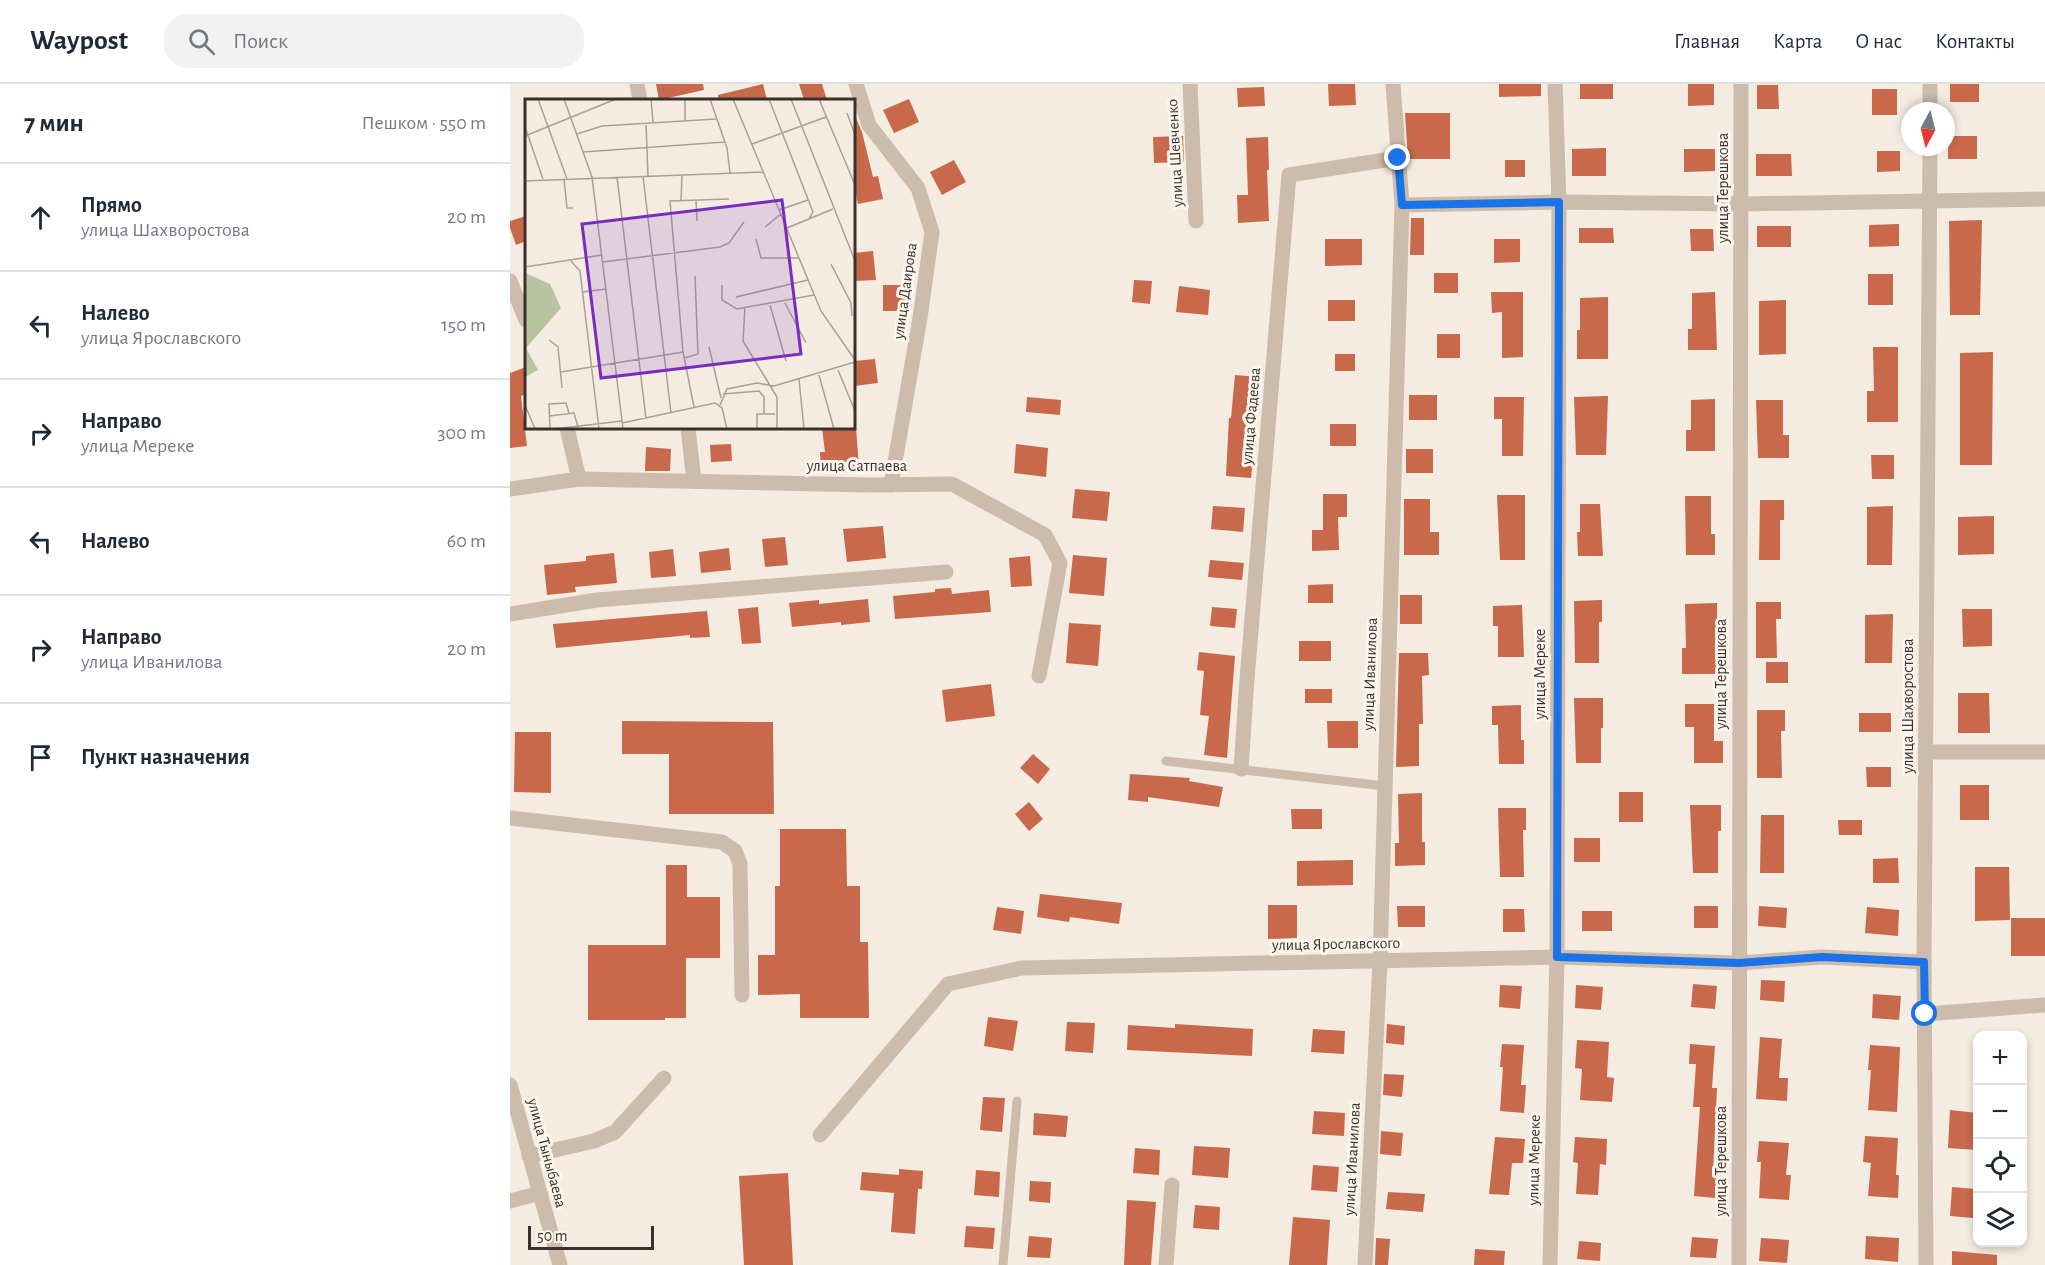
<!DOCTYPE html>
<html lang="ru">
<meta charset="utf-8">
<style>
:root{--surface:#fff;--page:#f2f2f3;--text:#1f2937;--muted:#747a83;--line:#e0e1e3}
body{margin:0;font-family:"Alegreya Sans",sans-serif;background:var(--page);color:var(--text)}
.controls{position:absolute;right:18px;bottom:18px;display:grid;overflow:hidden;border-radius:12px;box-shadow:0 3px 9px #0003}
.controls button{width:54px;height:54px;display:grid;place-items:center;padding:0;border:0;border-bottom:2px solid var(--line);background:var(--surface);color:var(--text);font:30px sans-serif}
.compass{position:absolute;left:1391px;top:18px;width:54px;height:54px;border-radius:50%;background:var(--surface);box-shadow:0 3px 9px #0003;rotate:187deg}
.scale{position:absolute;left:18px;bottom:15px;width:126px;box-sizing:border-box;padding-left:6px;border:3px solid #3b302b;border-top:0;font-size:16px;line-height:21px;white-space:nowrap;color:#3b302b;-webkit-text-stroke:4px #fbf5ee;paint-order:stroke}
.stop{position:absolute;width:18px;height:18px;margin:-14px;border:4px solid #1a73e8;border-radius:50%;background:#fff}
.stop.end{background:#1a73e8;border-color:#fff;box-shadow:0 2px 6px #0008}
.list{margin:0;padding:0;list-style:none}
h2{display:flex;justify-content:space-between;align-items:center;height:78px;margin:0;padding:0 24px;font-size:26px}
h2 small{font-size:20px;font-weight:400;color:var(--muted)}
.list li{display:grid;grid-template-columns:39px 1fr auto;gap:18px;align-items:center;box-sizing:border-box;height:108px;padding:0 24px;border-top:2px solid var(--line)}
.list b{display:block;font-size:22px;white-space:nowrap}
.list p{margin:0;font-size:20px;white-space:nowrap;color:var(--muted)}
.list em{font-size:20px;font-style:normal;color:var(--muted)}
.icon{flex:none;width:33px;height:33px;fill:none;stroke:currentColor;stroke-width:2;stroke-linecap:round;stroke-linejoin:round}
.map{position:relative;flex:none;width:1535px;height:1181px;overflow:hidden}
header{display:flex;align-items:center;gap:36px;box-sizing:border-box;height:84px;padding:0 30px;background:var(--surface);border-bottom:2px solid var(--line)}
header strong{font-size:28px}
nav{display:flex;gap:33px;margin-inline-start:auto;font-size:21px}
.search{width:420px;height:54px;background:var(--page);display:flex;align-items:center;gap:15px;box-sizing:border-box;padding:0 21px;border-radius:24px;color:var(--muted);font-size:22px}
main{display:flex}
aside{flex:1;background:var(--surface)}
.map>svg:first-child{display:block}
</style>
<header>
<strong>Waypost</strong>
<div class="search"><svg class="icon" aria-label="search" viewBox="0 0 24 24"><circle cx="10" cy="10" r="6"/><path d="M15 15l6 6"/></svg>Поиск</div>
<nav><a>Главная</a><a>Карта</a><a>О нас</a><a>Контакты</a></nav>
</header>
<main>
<aside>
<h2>7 мин<small>Пешком · 550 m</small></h2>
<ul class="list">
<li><svg class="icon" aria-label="ahead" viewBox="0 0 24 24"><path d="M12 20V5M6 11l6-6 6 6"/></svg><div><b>Прямо</b><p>улица Шахворостова</p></div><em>20 m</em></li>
<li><svg class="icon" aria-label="left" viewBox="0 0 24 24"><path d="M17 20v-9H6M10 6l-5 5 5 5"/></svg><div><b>Налево</b><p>улица Ярославского</p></div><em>150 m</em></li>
<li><svg class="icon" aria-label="right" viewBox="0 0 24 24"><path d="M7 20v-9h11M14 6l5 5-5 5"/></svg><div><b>Направо</b><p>улица Мереке</p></div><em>300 m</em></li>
<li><svg class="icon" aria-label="left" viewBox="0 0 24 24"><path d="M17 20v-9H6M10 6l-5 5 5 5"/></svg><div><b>Налево</b></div><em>60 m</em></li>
<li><svg class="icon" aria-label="right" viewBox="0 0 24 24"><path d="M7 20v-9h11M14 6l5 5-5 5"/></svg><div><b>Направо</b><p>улица Иванилова</p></div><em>20 m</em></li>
<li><svg class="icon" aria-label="arrive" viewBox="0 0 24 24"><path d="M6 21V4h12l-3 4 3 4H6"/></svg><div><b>Пункт назначения</b></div></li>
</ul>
</aside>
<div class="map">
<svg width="1535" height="1181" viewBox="0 0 1535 1181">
<rect width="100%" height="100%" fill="#f4ebe1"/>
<!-- building -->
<g fill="#c8694b">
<path d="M146,0H193L194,6L149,16Z"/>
<path d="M253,0L257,16H208V11Z"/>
<path d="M289,0H312L317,16H294Z"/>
<path d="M818,0H845L846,21L819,22Z"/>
<path d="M989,0H1031V12L989,13Z"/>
<rect x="1070" y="0" width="33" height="15"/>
<path d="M1178,0H1204V21L1178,22Z"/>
<rect x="1440" y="0" width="29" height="18"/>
<path d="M1247,1H1268L1269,25H1247Z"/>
<path d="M754,3L755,22L728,23L727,4Z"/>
<rect x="1362" y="5" width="25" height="26"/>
<path d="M399,15L409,38L384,49L373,26Z"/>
<path d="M895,29H940V75H898Z"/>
<path d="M344,34H346L352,48L363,93L368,92L373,115L348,120L344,100Z"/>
<path d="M673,52L674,78L644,79L643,53Z"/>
<rect x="1438" y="52" width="29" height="23"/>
<path d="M758,53L759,86H757L759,137L728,139L727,111H738L736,54Z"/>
<path d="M1096,64V92H1062V65Z"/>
<path d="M1174,65H1205V87L1174,88Z"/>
<path d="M1367,67H1390V87L1367,88Z"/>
<path d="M1246,70H1281L1282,92H1246Z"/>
<path d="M444,76L456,98L432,111L420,88Z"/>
<rect x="995" y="76" width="20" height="17"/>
<path d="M16,132V157L6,161L0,144V137Z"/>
<path d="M901,134H914V171H900Z"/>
<path d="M1472,136L1470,231H1440L1439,137Z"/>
<path d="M1389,140V162L1359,163V141Z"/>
<rect x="1247" y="142" width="34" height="21"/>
<path d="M1069,144H1103L1104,159H1069Z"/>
<path d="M1180,145H1203L1204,167H1181Z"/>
<path d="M815,155H852V181L815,182Z"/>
<path d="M984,155H1010V178L984,179Z"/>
<path d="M363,167L366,196L344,197V169Z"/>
<rect x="924" y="189" width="24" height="20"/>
<rect x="1358" y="190" width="25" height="31"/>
<path d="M624,196L642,197L640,220L622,218Z"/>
<rect x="373" y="201" width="23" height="26"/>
<path d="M669,202L700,206L698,231L666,228Z"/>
<path d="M981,208H1013V273L992,274V228L982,229Z"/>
<path d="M1205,208L1207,266H1178V245H1182V209Z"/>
<path d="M1098,213V275H1067V246H1070V214Z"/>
<rect x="818" y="216" width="27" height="21"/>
<path d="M1276,216V270L1249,271V217Z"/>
<rect x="927" y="250" width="23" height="24"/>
<path d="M1363,263H1388V338H1357V307H1364Z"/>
<path d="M1483,268L1482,381H1450V269Z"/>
<rect x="825" y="270" width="20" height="17"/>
<path d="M365,275L368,299L344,302V277Z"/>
<path d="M16,283V310L11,312L17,362L0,364V289Z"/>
<path d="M725,291L749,293L747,315H745L739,376H743L741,394L716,392L719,334H721Z"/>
<rect x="899" y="311" width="28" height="25"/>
<path d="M1098,312L1096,371H1066L1064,313Z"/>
<path d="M517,313L551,316L550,331L516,328Z"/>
<path d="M984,313H1014L1013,372H992V335H984Z"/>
<path d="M1205,315V367H1176V346H1181V316Z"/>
<path d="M1246,316H1273V351H1279V374H1248Z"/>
<rect x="820" y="340" width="26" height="22"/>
<path d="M312,344H346L349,383L311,386L310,368H315Z"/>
<path d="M221,360L222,377L201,378L200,361Z"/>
<path d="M506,360L538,364L536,393L504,389Z"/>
<path d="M136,363L161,365L160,387H135Z"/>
<rect x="896" y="365" width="27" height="24"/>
<path d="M1361,371H1384V395H1362Z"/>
<path d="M565,405L600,408L597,437L562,434Z"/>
<path d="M813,410H837V433H828L829,466L802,467V446H813Z"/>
<path d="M987,411H1015V476H990Z"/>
<path d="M1175,412H1201V450H1205V471H1176Z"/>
<path d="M894,415H920V448H929V471H894Z"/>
<path d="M1250,416H1274V436H1270V476H1249Z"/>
<path d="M1070,420H1090L1093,472H1068L1067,448H1070Z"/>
<path d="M703,422L735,424L733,448L701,445Z"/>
<path d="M1383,422L1382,481H1357V423Z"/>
<path d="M1484,432V470L1448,471V433Z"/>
<path d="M373,442L376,474L337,478L333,445Z"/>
<path d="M275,453L278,481L255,483L252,455Z"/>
<path d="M219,464L221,486L191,489L189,468Z"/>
<path d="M163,465L166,492L141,494L139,468Z"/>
<path d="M104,469L107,499L65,503L66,508L37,511L34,481L76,477V472Z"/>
<path d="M563,471L597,474L594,512L559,509Z"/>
<path d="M520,472L522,502L501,503L499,474Z"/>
<path d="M700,476L734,479L732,496L698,493Z"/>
<path d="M823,500V519H798V501Z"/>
<path d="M441,504L442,510L479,506L481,528L385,535L383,512L425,508V505Z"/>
<rect x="890" y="511" width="22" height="29"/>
<path d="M358,515L360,538L331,541V538L282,543L279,519L309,516V520Z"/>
<path d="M1092,516V538H1089V579H1065L1064,517Z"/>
<path d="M1246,518H1271V535H1266L1267,574H1246Z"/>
<path d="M1207,519L1208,590H1172V564H1176L1175,520Z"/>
<path d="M1012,521L1014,573H988V542H983V522Z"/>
<path d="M248,523L251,559L232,560L228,525Z"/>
<path d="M702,523L727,525L725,544L700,542Z"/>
<path d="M1452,525H1482V562L1453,563Z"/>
<path d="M197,527L200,553L180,554V551L46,564L43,540Z"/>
<path d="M1383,530L1382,579H1355V531Z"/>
<path d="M559,539L591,541L588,582L556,579Z"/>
<rect x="789" y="557" width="32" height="20"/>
<path d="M689,568L725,572L717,674L694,671L699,632L690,631L694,587L687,586Z"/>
<path d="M889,569H918L919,591L912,592L913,640H909V682L886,683Z"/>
<rect x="1256" y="578" width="22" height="21"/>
<path d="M481,600L485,632L436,638L432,606Z"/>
<rect x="795" y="605" width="27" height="14"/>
<path d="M1448,609H1479L1480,649H1448Z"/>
<path d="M1064,614H1093V644H1091V679H1066Z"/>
<path d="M1175,620H1204V657H1213V679H1184V643H1175Z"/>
<path d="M1011,621V656H1014V680H989L988,641H982V622Z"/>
<path d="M1247,626H1275V647H1271L1272,694H1247Z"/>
<rect x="1349" y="629" width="32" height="19"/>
<path d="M112,637L263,638L264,730H159V670H112Z"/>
<path d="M817,637H848V664H818Z"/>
<path d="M5,648H41V709L4,708Z"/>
<path d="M523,670L540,685L528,700L510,684Z"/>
<path d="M1356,683H1381V703H1357Z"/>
<path d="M620,690L680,694L679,697L713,703L709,723L638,713V718L618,716Z"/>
<rect x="1450" y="701" width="29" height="35"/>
<rect x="1109" y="708" width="24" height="30"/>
<path d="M912,709V758H915V781L885,782V759H889L888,710Z"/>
<path d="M519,718L533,735L519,747L505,730Z"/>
<path d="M1180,721H1211V747H1208V789H1183Z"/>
<path d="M988,724H1016V746H1013L1014,793H990Z"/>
<path d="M781,725H812V745H782Z"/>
<path d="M1251,731H1274V789H1250Z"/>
<path d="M1328,736H1352V751H1329Z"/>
<path d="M270,745H336L337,802H350V858H358L359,934H290V910L248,911V871H265V802H270Z"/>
<rect x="1064" y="754" width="26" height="24"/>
<path d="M1388,774L1389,799H1363V775Z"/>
<path d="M843,776V801L787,802V777Z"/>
<path d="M156,781H177V813H210V874H176V934H155V936H78V861H156Z"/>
<path d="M1465,783H1499L1500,836L1465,837Z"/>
<path d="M530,810L612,819L609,840L560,833L559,838L527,833Z"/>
<path d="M758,821H787V854L758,855Z"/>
<path d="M887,822H915V843H888Z"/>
<rect x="1184" y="822" width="24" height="22"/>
<path d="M1249,822L1277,824L1276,844L1248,842Z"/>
<path d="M487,823L514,827L511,850L483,846Z"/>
<path d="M1357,823L1389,826L1388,852L1355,849Z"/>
<path d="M993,825H1014L1015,848H993Z"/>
<rect x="1072" y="827" width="30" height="20"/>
<rect x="1501" y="834" width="34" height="38"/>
<path d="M1251,896L1275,897L1274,918L1250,916Z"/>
<path d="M1183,900L1207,902L1205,925L1181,923Z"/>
<path d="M990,901L1012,902L1010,925L989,923Z"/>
<path d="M1066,901L1093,903L1091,926L1065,924Z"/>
<path d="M1363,910L1391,912L1389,936L1362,934Z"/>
<path d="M478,933L508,937L503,967L474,962Z"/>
<path d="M557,938L585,939L583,969L555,967Z"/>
<path d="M665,940L743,945L742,972L617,966L618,941L665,944Z"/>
<path d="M877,940L895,942L894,961L876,959Z"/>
<path d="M803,945L835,947L834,970L801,968Z"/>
<path d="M1250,953L1272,955L1269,994H1278L1277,1017L1246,1015Z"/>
<path d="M1067,956L1099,958L1097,993L1104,994L1102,1018L1070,1016L1072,985L1065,984Z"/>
<path d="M992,960L1014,961L1011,1001H1016L1014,1029L990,1027L993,983H990Z"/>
<path d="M1180,960L1205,962L1202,1004H1207L1203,1088H1207L1205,1114L1184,1112L1190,1023H1183L1186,980H1179Z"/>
<path d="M1360,961L1390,963L1387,1028L1358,1026L1361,986H1358Z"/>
<path d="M874,990L894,991L892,1013L873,1011Z"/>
<path d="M473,1013L495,1014L492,1048L470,1046Z"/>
<path d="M1440,1026L1467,1029V1066L1438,1064Z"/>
<path d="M804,1027L835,1029L834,1052L802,1050Z"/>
<path d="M524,1029L558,1032L556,1053L523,1051Z"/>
<path d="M871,1047L893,1049L891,1072L870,1070Z"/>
<path d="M1355,1052L1388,1054L1386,1091H1389L1388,1114L1358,1112L1361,1079L1353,1078Z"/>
<path d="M985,1053L1015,1055L1013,1079H1002L999,1111L979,1110Z"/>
<path d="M1065,1053L1097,1055L1096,1081L1090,1080L1088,1111L1066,1110L1068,1079L1063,1078Z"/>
<path d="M1249,1057L1279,1059L1276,1091H1281L1279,1116L1249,1114L1251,1078H1247Z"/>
<path d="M684,1062L720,1064L718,1094L682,1091Z"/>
<path d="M625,1064L650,1066L649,1091L623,1089Z"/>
<path d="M803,1081L829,1083L827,1108L801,1106Z"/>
<path d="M389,1085L413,1087L412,1105H408L405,1150L381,1148L384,1109L350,1106L352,1088L389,1091Z"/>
<path d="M466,1086L490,1088L489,1113L464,1111Z"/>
<path d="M278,1089L283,1181H234L229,1092Z"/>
<path d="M520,1097L541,1098L540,1119L519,1117Z"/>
<path d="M1442,1103L1465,1105L1463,1134L1440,1132Z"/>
<path d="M878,1108L915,1110L913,1128L876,1125Z"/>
<path d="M617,1116L646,1118L641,1181H614Z"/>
<path d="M685,1121L710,1123L709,1146L683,1144Z"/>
<path d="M783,1133L820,1136L817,1181H779Z"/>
<path d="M456,1142L485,1144L483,1165L454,1163Z"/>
<path d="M519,1152L542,1154L540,1174L517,1173Z"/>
<path d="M1356,1152L1389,1154L1388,1178L1355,1175Z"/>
<path d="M1182,1153L1208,1155L1206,1174L1180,1173Z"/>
<path d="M866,1154L880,1155L878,1181H865Z"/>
<path d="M1251,1154L1279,1156L1277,1179L1249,1177Z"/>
<path d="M1069,1157L1091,1159L1090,1177L1067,1175Z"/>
<path d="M965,1165L995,1167L994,1181H964Z"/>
<path d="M1442,1167L1487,1171V1181H1442Z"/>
</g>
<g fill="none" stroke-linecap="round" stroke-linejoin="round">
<!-- service -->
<g stroke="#cdbbac" stroke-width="9">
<path d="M656,677L875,702"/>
<path d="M493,1181L507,1017"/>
</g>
<!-- minor -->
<g stroke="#cdbbac" stroke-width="15">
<path d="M127,0L130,16"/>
<path d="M346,0L359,41L408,104L422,148L410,234L381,401"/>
<path d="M680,0L686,137"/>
<path d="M892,121L1049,118L1230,120L1535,115"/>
<path d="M0,197L16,236"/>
<path d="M57,344L69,395"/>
<path d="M178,344L184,397"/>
<path d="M0,405L69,395L360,401L442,400L535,451L550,479L529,592"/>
<path d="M0,530L87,516L436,488"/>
<path d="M1416,668H1535"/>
<path d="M731,685L737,595L779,91L888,74"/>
<path d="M0,734L212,758L225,767L230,780L232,911"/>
<path d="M1415,930L1535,921"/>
<path d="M310,1051L438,900L512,884L1047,873L1229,879L1312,873L1414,878"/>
<path d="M19,1072L84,1057L105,1048L154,994"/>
<path d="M0,1117L30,1109"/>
<path d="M656,1181L662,1101"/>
<path d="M855,1181L870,877L892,121L883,0"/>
<path d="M1040,1181L1047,873L1049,118L1045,0"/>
<path d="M1229,1181L1231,0"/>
</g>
<!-- tertiary -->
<g stroke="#cdbbac" stroke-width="15">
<path d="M1420,0V27"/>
<path d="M0,1001L50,1181"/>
<path d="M1416,1181L1414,878L1420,63"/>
</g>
</g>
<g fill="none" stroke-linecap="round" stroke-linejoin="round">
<!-- route -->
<path stroke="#1a73e8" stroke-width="8" d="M888,74L892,121L1049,118L1047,873L1229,879L1312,873L1414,878L1415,930"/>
</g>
<g text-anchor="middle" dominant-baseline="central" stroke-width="6" stroke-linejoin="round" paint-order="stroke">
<!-- street labels -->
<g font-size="16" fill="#3b302b" stroke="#fbf5ee">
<text transform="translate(665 69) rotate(-93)">улица Шевченко</text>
<text transform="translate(1213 104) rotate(-90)">улица Терешкова</text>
<text transform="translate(395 207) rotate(-82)">улица Даирова</text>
<text transform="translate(741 332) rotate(-85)">улица Фадеева</text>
<text x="347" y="382">улица Сатпаева</text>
<text transform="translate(860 590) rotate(-88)">улица Иванилова</text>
<text transform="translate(1030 590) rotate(-90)">улица Мереке</text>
<text transform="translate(1211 590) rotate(-90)">улица Терешкова</text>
<text transform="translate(1398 622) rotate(-90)">улица Шахворостова</text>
<text transform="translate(826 860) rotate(-1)">улица Ярославского</text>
<text transform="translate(37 1069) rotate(75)">улица Тыныбаева</text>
<text transform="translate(842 1075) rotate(-87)">улица Иванилова</text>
<text transform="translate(1024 1076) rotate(-89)">улица Мереке</text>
<text transform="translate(1211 1077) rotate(-90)">улица Терешкова</text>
</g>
</g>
<!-- overview -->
<g transform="translate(15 15)">
<rect width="330" height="330" fill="#f4ebe1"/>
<path d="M0,174L25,185L36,209L1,249L13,271L0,278Z" fill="#b8c4a0"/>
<path fill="none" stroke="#aaa098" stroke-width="1.5" d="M13,0L42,80M39,0L67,78L98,330M126,0L128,23M185,0L202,49L205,74M208,0L296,212L330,261M244,0L288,113L284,120M266,0L330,162M294,0L330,86M322,14L330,36M160,21V0M121,24L123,77M0,28L18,80M52,35L77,27L191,20M0,37L91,0M227,45L301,18M58,53L200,43M118,77L146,314M92,78L121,320M39,80L42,109H48M0,82L238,73M171,101L172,122M156,102L157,76M254,111L283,101M240,128L256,115M262,129L308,110M231,140L236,159H274M46,162L55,172L74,330M78,163L195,148L204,144L219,123M306,165L326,204L327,217M0,168L77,156M197,186V201L212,210L289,196M58,193L81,190M211,198L283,181M260,204L281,244M245,206L261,262M220,208L218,242L252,298V330M24,241L33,248L37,289M184,248L196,299M159,259L173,255L170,177M313,271L330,312M36,273L158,253M294,276L309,330M274,280L279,330M198,295L234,292L239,298V314M0,306L10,330M195,306L202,290L232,284L249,287L330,263M169,308L158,253L145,102L204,100M24,317L49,314L53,328M97,324L190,304L197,309L202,330M25,330L24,305L41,304L44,314M29,330L97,322M232,330V315H250"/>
<path fill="#7b2cbf" fill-opacity="0.15" stroke="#7b2cbf" stroke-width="3" d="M257,101L276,255L76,279L57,125Z"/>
<rect width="330" height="330" fill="none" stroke="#3b302b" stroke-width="3"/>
</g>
</svg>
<div class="controls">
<button>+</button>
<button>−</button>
<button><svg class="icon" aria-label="locate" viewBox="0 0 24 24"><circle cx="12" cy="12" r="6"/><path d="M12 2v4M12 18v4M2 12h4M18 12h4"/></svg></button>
<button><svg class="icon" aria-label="layers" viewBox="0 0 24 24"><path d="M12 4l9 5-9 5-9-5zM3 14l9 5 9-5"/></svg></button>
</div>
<svg class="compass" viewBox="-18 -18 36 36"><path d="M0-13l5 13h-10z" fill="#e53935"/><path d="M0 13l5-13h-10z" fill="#747a83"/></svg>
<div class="scale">50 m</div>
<div class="stop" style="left:1415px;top:930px"></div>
<div class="stop end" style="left:888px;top:74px"></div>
</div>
</main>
